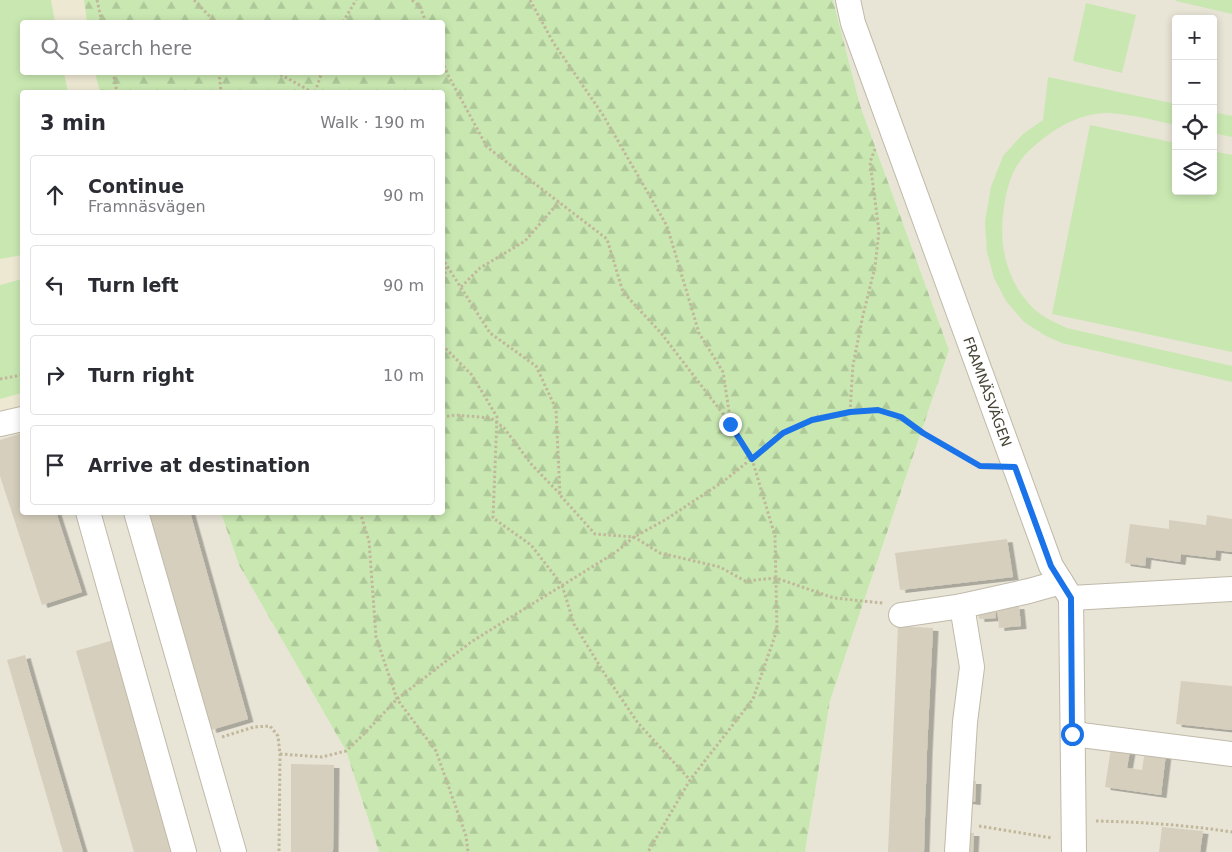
<!DOCTYPE html>
<meta charset="utf-8">
<style>
:root{--surface:#fff;--page:#f2f2f3;--text:#2b2b33;--muted:#7c7c81;--line:#e1e1e2}
body{margin:0;font-family:"DejaVu Sans",sans-serif;background:var(--page);color:var(--text)}
.controls{position:absolute;right:15px;top:15px;display:grid;overflow:hidden;border-radius:5px;box-shadow:0 2px 8px #0003}
.controls button{width:45px;height:45px;display:grid;place-items:center;padding:0;border:0;border-bottom:1px solid var(--line);background:var(--surface);color:var(--text);font:25px sans-serif}
.stop{position:absolute;width:15px;height:15px;margin:-11px;border:4px solid #1a73e8;border-radius:50%;background:#fff}
.stop.end{background:#1a73e8;border-color:#fff;box-shadow:0 1px 5px #0008}
.list{margin:0;padding:0;list-style:none}
h2{display:flex;justify-content:space-between;align-items:center;height:65px;margin:0;padding:0 20px;font-size:21px}
h2 small{font-size:16px;font-weight:400;color:var(--muted)}
.list li{display:grid;grid-template-columns:32px 1fr auto;gap:15px;align-items:center;box-sizing:border-box;height:80px;margin:0 10px 10px;padding:0 10px;border:1px solid var(--line);border-radius:5px}
.list b{display:block;font-size:19px;white-space:nowrap}
.list p{margin:0;font-size:16px;white-space:nowrap;color:var(--muted)}
.list em{font-size:16px;font-style:normal;color:var(--muted)}
.icon{flex:none;width:28px;height:28px;fill:none;stroke:currentColor;stroke-width:2;stroke-linecap:round;stroke-linejoin:round}
.map{position:relative;flex:none;width:1232px;height:852px;overflow:hidden}
.search{position:absolute;background:var(--surface);box-shadow:0 2px 8px #0003;left:20px;top:20px;width:425px;height:55px;display:flex;align-items:center;gap:12px;box-sizing:border-box;padding:0 18px;border-radius:5px;color:var(--muted);font-size:19px}
.panel{position:absolute;background:var(--surface);box-shadow:0 2px 8px #0003;left:20px;top:90px;width:425px;height:425px;border-radius:5px}
.map>svg:first-child{display:block}
</style>
<div class="map">
<svg width="1232" height="852" viewBox="0 0 1232 852">
<defs>
<pattern id="forest-firs" width="22" height="20" patternUnits="userSpaceOnUse" patternTransform="scale(1.25)"><rect width="22" height="20" fill="#c9e8b1"/><path d="M5 1l3.5 6h-7zM16 11l3.5 6h-7z" fill="#aec899"/></pattern>
<filter id="shadow"><feDropShadow dx="5.5" dy="3" stdDeviation="0" flood-color="#0004"/></filter>
</defs>
<rect width="100%" height="100%" fill="#f4f2e8"/>
<!-- residential -->
<g fill="#e8e4d6" fill-rule="evenodd">
<path d="M0,0H84L87,22H22V72L95,73L100,92H22V512L221,513L239,565L346,751L379,852H0Z"/>
<path d="M833,0H1232V852H805L830,701L949,350L860,105ZM1176,19H1213V191H1176Z"/>
</g>
<!-- education -->
<path fill="#ede8d2" d="M0,0H84L87,22H22V72L95,73L100,92H22V410L0,416Z"/>
<!-- forest -->
<path fill="url(#forest-firs)" d="M84,0H833L860,105L949,350L830,701L805,852H379L346,751L239,565L221,513L442,512V92H100L95,73L442,72V22H87Z"/>
<!-- pitch -->
<g fill="#c9e8b1">
<path d="M0,0H51L55,22H22V72L64,73L68,92H22V255L0,259Z"/>
<path d="M1176,0H1232V14L1176,1Z"/>
<path d="M1086,3L1136,15L1122,73L1073,61Z"/>
<path d="M1048,77L1176,104V125C1157,121 1138,116 1120,114C1115,114 1109,112 1104,113C1084,114 1064,123 1048,135C1037,143 1026,152 1018,164C1010,176 1006,193 1004,207C998,244 1006,282 1034,309C1043,317 1056,323 1067,328L1232,366V382L1062,343L1046,336L1024,322L1006,301L994,278L987,252L985,222L991,187L1003,156L1023,134L1043,120Z"/>
<path d="M1213,112L1232,116V137L1213,133Z"/>
<path d="M1090,125L1176,143V191H1213V151L1232,155V352L1052,314Z"/>
<path d="M22,279V393L0,399V285Z"/>
</g>
<!-- building -->
<g fill="#d6cfbd" filter="url(#shadow)">
<path d="M22,433V512H56L82,592L42,605L0,476V440Z"/>
<path d="M149,512H190L248,719L211,730Z"/>
<path d="M1207,515L1232,519V552L1216,550L1215,558L1181,554L1180,562L1146,557L1145,566L1125,563L1130,524L1169,529V520L1206,525Z"/>
<path d="M1007,539L1013,577L900,590L895,553Z"/>
<path d="M1019,606L1021,626L999,628L997,607Z"/>
<path d="M995,609L996,618L979,619L978,610Z"/>
<path d="M898,626L933,628L927,751L924,852H888Z"/>
<path d="M117,639L178,852H134L76,651Z"/>
<path d="M25,655L31,676L83,852H63L7,660Z"/>
<path d="M1181,681L1232,686V730L1176,724Z"/>
<path d="M1111,748L1130,751L1127,768L1142,770L1145,751L1166,754L1161,795L1105,787Z"/>
<path d="M291,764L334,765L333,852H291Z"/>
<path d="M967,781H976L975,802L966,801Z"/>
<path d="M1162,827L1203,831L1200,852H1159Z"/>
<path d="M965,833H974L973,852H965Z"/>
</g>
<g fill="none" stroke-linecap="round" stroke-linejoin="round">
<defs>
<g id="minor">
<path id="s1" d="M848,0L853,23L1051,566L1071,598L1074,852"/>
<path d="M0,424L22,419"/>
<path d="M88,512L184,852"/>
<path d="M136,512L234,852"/>
<path d="M1071,598L1232,589"/>
<path d="M901,615L962,606L1029,591L1061,582"/>
<path d="M1073,734L1232,754"/>
<path d="M957,852L965,722L972,667L962,606"/>
</g>
</defs>
<!-- minor casing -->
<use href="#minor" stroke="#c0baaa" stroke-width="26"/>
<!-- path -->
<g stroke="#c1b89b" stroke-width="3" stroke-dasharray="2.5 2.5" stroke-linecap="butt">
<path d="M97,0L102,22"/>
<path d="M194,0L215,22"/>
<path d="M412,0L420,7L426,22"/>
<path d="M530,0L553,42L603,115L667,226L699,333L723,372L731,424L752,459L775,536L777,630L753,699L690,780L648,852"/>
<path d="M343,22L356,0"/>
<path d="M442,61L448,75L487,147L607,239L623,292L661,333L730,423"/>
<path d="M113,72L117,92"/>
<path d="M219,72L221,92"/>
<path d="M276,72L312,92"/>
<path d="M315,92L322,72"/>
<path d="M442,258L490,333L536,366L556,409L560,495L595,534L634,537L660,553L720,567L745,581L776,578L834,598L883,603"/>
<path d="M461,287L480,268L525,241L559,202"/>
<path d="M442,299L446,265"/>
<path d="M442,345L472,375L497,417L493,518L531,545L562,585L574,624L606,676L638,723L690,780"/>
<path d="M0,379L22,375"/>
<path d="M850,412L853,365L863,315L875,267L879,231L870,162L875,149"/>
<path d="M442,417L456,415L491,418L504,428L532,465L560,494"/>
<path d="M360,512L369,541L376,637L397,699L436,751L466,836L468,852"/>
<path d="M222,737L254,727L270,726L278,736L280,754L279,852"/>
<path d="M280,754L322,757L346,751L364,734L397,699L471,642L616,552L634,537L665,520L724,481L783,433L813,420L850,412L878,410L901,417L923,433L980,466H992"/>
<path d="M1096,821C1142,822 1186,825 1232,832"/>
<path d="M979,826L1052,838"/>
</g>
<!-- minor -->
<use href="#minor" stroke="#fff" stroke-width="24"/>
</g>
<g fill="none" stroke-linecap="round" stroke-linejoin="round">
<!-- route -->
<path stroke="#1a73e8" stroke-width="6" d="M730,424L752,459L783,433L812,420L850,412L878,410L901,417L923,433L980,466L1015,467L1051,566L1071,598L1072,734"/>
</g>
<g text-anchor="middle" dominant-baseline="central" stroke-width="4.5" stroke-linejoin="round" paint-order="stroke">
<!-- street labels -->
<g font-size="14" fill="#474336" stroke="#fff">
<text stroke="none"><textPath href="#s1" startOffset="416">FRAMNÄSVÄGEN</textPath></text>
</g>
</g>
</svg>
<div class="controls">
<button>+</button>
<button>−</button>
<button><svg class="icon" aria-label="locate" viewBox="0 0 24 24"><circle cx="12" cy="12" r="6"/><path d="M12 2v4M12 18v4M2 12h4M18 12h4"/></svg></button>
<button><svg class="icon" aria-label="layers" viewBox="0 0 24 24"><path d="M12 4l9 5-9 5-9-5zM3 14l9 5 9-5"/></svg></button>
</div>
<div class="stop" style="left:1072px;top:734px"></div>
<div class="stop end" style="left:730px;top:424px"></div>
<div class="search"><svg class="icon" aria-label="search" viewBox="0 0 24 24"><circle cx="10" cy="10" r="6"/><path d="M15 15l6 6"/></svg>Search here</div>
<section class="panel">
<h2>3 min<small>Walk · 190 m</small></h2>
<ul class="list">
<li><svg class="icon" aria-label="ahead" viewBox="0 0 24 24"><path d="M12 20V5M6 11l6-6 6 6"/></svg><div><b>Continue</b><p>Framnäsvägen</p></div><em>90 m</em></li>
<li><svg class="icon" aria-label="left" viewBox="0 0 24 24"><path d="M17 20v-9H6M10 6l-5 5 5 5"/></svg><div><b>Turn left</b></div><em>90 m</em></li>
<li><svg class="icon" aria-label="right" viewBox="0 0 24 24"><path d="M7 20v-9h11M14 6l5 5-5 5"/></svg><div><b>Turn right</b></div><em>10 m</em></li>
<li><svg class="icon" aria-label="arrive" viewBox="0 0 24 24"><path d="M6 21V4h12l-3 4 3 4H6"/></svg><div><b>Arrive at destination</b></div></li>
</ul>
</section>
</div>
